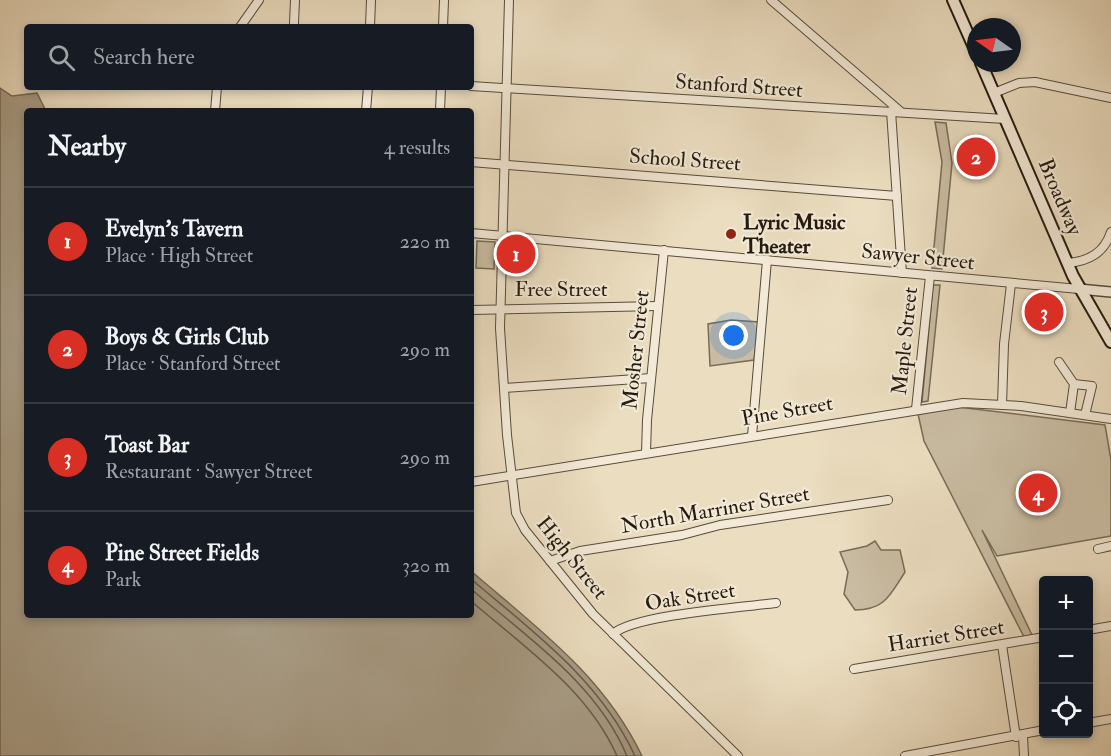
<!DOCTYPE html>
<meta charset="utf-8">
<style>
:root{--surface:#171b24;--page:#20242c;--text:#f1f3f6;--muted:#9ea1a6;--line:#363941;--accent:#d93025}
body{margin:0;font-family:"IM FELL Double Pica",serif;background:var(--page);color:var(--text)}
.controls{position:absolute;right:18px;bottom:18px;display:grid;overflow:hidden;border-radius:6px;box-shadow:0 3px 9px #0003}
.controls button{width:54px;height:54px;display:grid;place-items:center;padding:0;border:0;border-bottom:2px solid var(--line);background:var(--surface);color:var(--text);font:30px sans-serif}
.compass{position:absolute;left:967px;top:18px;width:54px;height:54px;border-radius:50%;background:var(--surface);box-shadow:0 3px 9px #0003;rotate:284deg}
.you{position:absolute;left:734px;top:336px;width:21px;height:21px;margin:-15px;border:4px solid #fff;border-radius:50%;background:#1a73e8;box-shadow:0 0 0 9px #1a73e833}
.badge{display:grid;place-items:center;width:39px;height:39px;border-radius:50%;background:var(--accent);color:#fff;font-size:20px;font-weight:700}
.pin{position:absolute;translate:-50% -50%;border:3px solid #fff;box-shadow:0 2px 6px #0006}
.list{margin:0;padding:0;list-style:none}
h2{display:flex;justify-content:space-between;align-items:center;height:78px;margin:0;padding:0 24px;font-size:26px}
h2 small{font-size:20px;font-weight:400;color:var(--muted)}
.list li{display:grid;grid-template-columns:39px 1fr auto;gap:18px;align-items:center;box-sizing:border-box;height:108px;padding:0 24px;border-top:2px solid var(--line)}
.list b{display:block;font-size:22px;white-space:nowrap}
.list p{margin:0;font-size:20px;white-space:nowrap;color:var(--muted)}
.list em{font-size:20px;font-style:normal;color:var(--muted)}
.icon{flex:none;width:33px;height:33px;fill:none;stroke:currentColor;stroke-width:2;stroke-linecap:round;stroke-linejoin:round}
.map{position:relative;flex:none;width:1111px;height:756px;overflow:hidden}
.search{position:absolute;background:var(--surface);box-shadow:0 3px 9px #0003;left:24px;top:24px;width:450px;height:66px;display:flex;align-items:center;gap:15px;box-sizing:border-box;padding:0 21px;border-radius:6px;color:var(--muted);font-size:22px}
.panel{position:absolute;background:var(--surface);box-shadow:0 3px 9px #0003;left:24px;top:108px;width:450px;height:510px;border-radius:6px}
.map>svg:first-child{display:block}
</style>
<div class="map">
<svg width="1111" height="756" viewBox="0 0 1111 756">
<rect width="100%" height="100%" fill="#ebddc0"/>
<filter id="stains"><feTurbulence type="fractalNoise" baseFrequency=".00333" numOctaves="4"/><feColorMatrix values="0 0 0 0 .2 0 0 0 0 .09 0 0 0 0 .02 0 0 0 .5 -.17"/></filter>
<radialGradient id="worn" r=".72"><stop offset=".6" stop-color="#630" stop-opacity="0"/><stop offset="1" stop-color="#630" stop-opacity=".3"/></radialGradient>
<!-- green -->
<g fill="#c9bca2" stroke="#766c58" stroke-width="1.5">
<path d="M935,122L946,123L952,163L942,269L932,268L942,162Z"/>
<path d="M477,241L495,242L494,269L476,268Z"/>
<path d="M933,285H940L928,401L922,402Z"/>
<path d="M731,320L759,322L754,360L710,366L708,324Z"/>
<path d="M958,407L1105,425L1111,460V536L997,556L982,530L1032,635L1024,637L924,441L918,414Z"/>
<path d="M875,541L881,550H900L905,572C890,595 885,610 855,610L844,594L848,572L840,552L867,546Z"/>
</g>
<!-- water -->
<path fill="#a79b84" stroke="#736855" stroke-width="1.5" d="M0,88L12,96L37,93L46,111H27V615H471V571C537,628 603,675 642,756H0Z"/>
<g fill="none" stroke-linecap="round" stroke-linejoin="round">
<!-- shore -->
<g stroke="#665b4a" stroke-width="1.5">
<path d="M471,579C533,632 600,680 635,756"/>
<path d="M471,589C528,638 597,684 627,756"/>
<path d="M471,601C524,647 588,690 617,756"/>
</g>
<defs>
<g id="minor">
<path d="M509,0L500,328L507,435L516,513L525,530L593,614L738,756"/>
<path d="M771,0L900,111"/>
<path d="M294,23L295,0"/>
<path d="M240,27L259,0"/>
<path d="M370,27L371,0"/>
<path d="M443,27L444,0"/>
<path d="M471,86L1005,119"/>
<path d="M994,93L1019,83L1035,82L1111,98"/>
<path d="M215,111L217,87"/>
<path d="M366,111L368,87"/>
<path d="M440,111L441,87"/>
<path d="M891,111L902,273"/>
<path d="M471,162L897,196"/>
<path d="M471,233L1079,289"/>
<path d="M1068,263C1089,261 1104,253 1111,232"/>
<path d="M471,310L658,306"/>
<path d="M1059,362L1074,384L1070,413"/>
<path d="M1074,384L1092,386L1085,415"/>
<path d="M504,388L651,378"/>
<path d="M1002,405L1004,344L1011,284"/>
<path d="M916,409L930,276"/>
<path d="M752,436L767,260"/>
<path d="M646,453L647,420L664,250"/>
<path d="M471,482L963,403L1021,406L1111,419"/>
<path d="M1098,549L1111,546"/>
<path d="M550,561L580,551L682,535L720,525L888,500"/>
<path d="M1088,630L1111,626"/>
<path d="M613,634C633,615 744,607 776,603"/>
<path d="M1002,645L1016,737"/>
<path d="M854,669L1044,637"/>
<path d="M1088,723L1111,719"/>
<path d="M1023,736L1024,756"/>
<path d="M905,756L1044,730"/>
</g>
<path id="tertiary" d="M1079,289L1111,292"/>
<g id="secondary">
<path d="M953,0L976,52"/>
<path d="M981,63L1073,276L1111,342"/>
</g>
</defs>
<!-- minor casing -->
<use href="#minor" stroke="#564c3b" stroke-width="10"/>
<!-- tertiary casing -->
<use href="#tertiary" stroke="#564c3b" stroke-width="12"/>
<!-- secondary casing -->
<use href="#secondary" stroke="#241b0f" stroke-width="14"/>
<!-- minor -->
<use href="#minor" stroke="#f2e9d6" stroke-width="8"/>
<!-- tertiary -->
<use href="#tertiary" stroke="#f2e9d6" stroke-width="9"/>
<!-- secondary -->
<use href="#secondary" stroke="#f2e9d6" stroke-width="10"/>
</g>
<!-- markers -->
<circle fill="#8f2418" stroke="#f2e9d6" stroke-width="2" cx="731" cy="234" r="6"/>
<g text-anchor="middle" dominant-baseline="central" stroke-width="4.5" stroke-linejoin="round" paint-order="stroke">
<!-- street labels -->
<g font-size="21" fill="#241b0f" stroke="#f2e9d6">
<text transform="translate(739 86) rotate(4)">Stanford Street</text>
<text transform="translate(685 160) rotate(4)">School Street</text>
<text transform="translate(1060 197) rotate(67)">Broadway</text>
<text transform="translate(918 257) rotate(6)">Sawyer Street</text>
<text x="561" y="289">Free Street</text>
<text transform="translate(905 341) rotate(-84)">Maple Street</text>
<text transform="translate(636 350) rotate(-84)">Mosher Street</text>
<text transform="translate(787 411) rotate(-10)">Pine Street</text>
<text transform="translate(715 510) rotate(-10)">North Marriner Street</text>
<text transform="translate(572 558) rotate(51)">High Street</text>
<text transform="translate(690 597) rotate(-9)">Oak Street</text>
<text transform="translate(946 636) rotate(-9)">Harriet Street</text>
</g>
<!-- poi labels -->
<g font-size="21" font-weight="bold" fill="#241b0f" stroke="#f2e9d6" text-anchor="start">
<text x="743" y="222">Lyric Music<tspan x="743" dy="24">Theater</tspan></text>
</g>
</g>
<rect width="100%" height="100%" filter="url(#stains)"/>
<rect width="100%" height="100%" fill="url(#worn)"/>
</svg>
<div class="controls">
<button>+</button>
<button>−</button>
<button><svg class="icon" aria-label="locate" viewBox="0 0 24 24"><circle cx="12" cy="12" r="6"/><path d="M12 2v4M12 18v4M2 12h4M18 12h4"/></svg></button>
</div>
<svg class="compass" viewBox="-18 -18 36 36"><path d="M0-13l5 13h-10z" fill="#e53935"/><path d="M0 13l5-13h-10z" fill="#9ea1a6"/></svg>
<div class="you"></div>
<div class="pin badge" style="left:516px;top:254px">1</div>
<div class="pin badge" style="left:976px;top:157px">2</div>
<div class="pin badge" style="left:1044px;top:312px">3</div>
<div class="pin badge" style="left:1038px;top:493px">4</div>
<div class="search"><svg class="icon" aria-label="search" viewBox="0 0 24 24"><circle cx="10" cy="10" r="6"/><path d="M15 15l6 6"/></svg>Search here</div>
<section class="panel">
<h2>Nearby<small>4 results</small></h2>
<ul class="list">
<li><span class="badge">1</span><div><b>Evelyn's Tavern</b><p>Place · High Street</p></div><em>220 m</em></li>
<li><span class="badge">2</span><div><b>Boys &amp; Girls Club</b><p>Place · Stanford Street</p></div><em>290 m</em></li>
<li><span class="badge">3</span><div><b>Toast Bar</b><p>Restaurant · Sawyer Street</p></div><em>290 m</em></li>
<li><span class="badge">4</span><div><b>Pine Street Fields</b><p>Park</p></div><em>320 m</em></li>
</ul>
</section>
</div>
